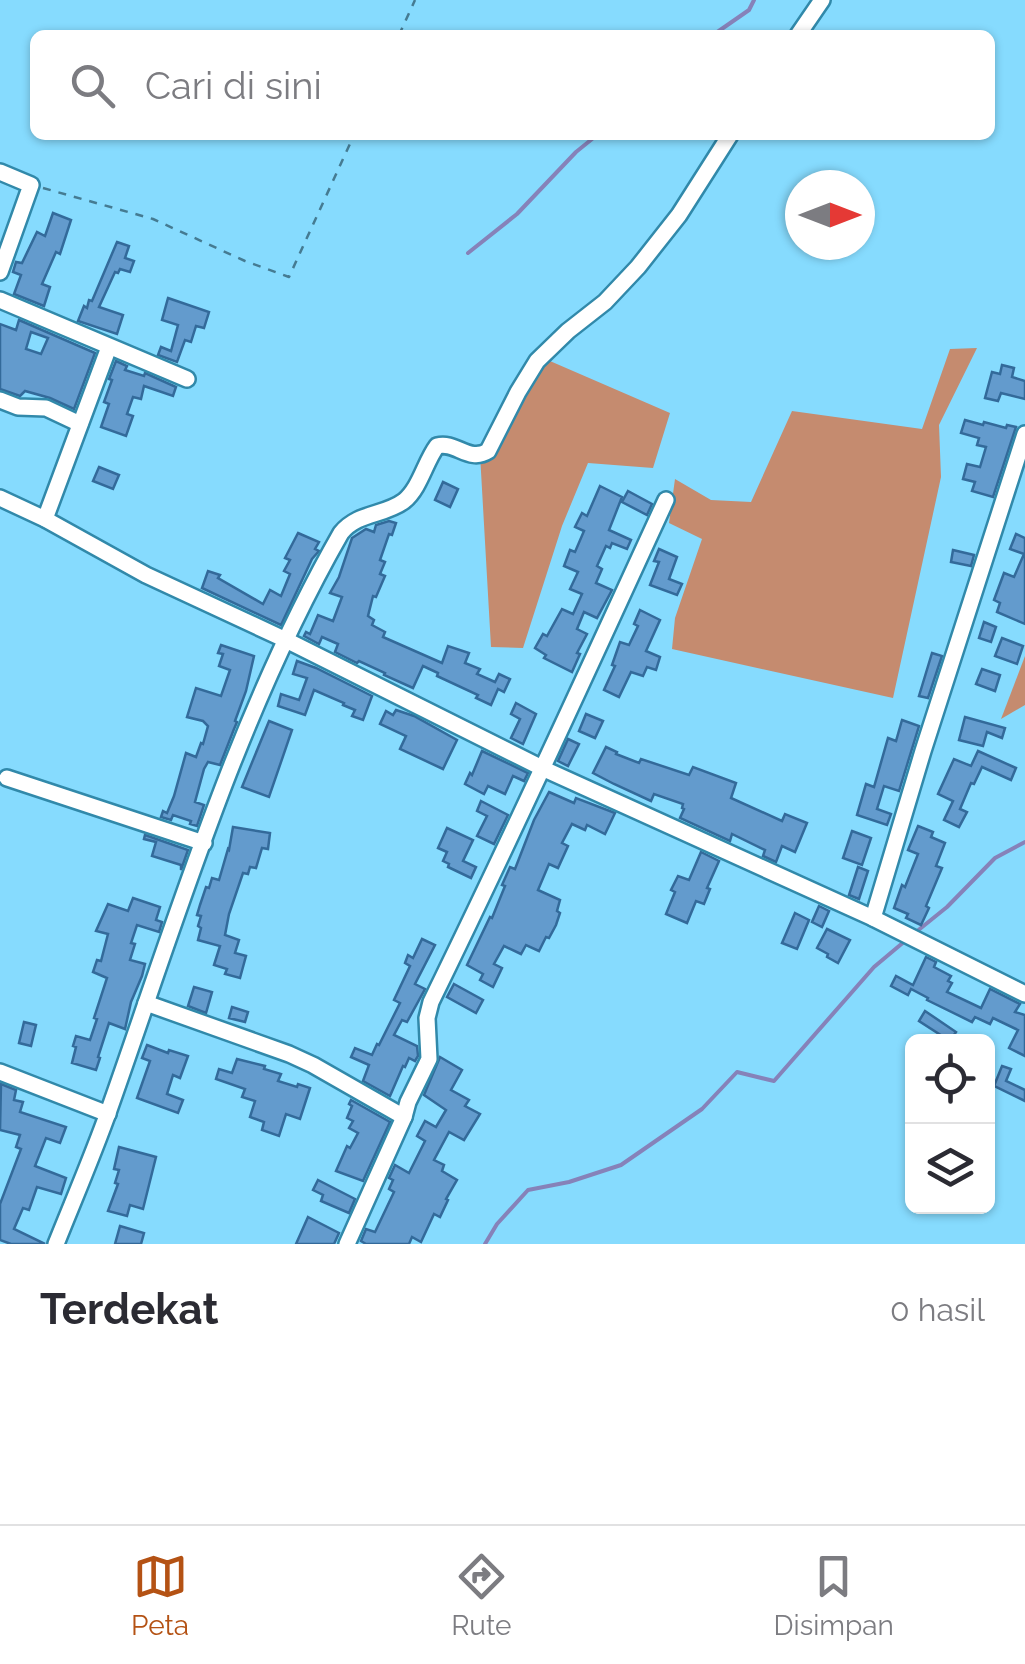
<!DOCTYPE html>
<html lang="id">
<style>
:root{--surface:#fff;--page:#f2f2f3;--text:#2b2b33;--muted:#7c7c81;--line:#e1e1e2;--accent:#b45214}
body{margin:0;font-family:Raleway,sans-serif;background:var(--page);color:var(--text)}
.controls{position:absolute;right:30px;bottom:30px;display:grid;overflow:hidden;border-radius:15px;box-shadow:0 2px 8px #0004}
.controls button{width:90px;height:90px;display:grid;place-items:center;padding:0;border:0;border-bottom:2px solid var(--line);background:var(--surface);color:var(--text);font:50px sans-serif}
.compass{position:absolute;left:785px;top:170px;width:90px;height:90px;border-radius:50%;background:var(--surface);box-shadow:0 2px 8px #0004;rotate:90deg}
.list{margin:0;padding:0;list-style:none}
h2{display:flex;justify-content:space-between;align-items:center;height:130px;margin:0;padding:0 40px;font-size:42px}
h2 small{font-size:32px;font-weight:400;color:var(--muted)}
.icon{flex:none;width:55px;height:55px;fill:none;stroke:currentColor;stroke-width:2;stroke-linecap:round;stroke-linejoin:round}
.map{position:relative;flex:none;width:1025px;height:1244px;overflow:hidden}
.search{position:absolute;background:var(--surface);box-shadow:0 2px 8px #0004;left:30px;right:30px;top:30px;height:110px;display:flex;align-items:center;gap:25px;box-sizing:border-box;padding:0 35px;border-radius:15px;color:var(--muted);font-size:38px}
.sheet{height:280px;background:var(--surface)}
nav{display:flex;justify-content:space-around;align-items:center;box-sizing:border-box;height:140px;border-top:2px solid var(--line);background:var(--surface);font-size:28px;color:var(--muted)}
nav a{display:grid;justify-items:center;gap:5px}
nav .on{color:var(--accent)}
.map>svg:first-child{display:block}
</style>
<div class="map">
<svg width="1025" height="1244" viewBox="0 0 1025 1244">
<rect width="100%" height="100%" fill="#86dbfe"/>
<!-- forest -->
<g fill="#c58b6f">
<path d="M977,348L939,425L941,477L893,698L672,649L675,618L702,539L669,523L675,479L711,500L751,502L792,411L922,429L950,349Z"/>
<path d="M543,358L670,413L653,468L588,463L562,526L523,648L491,647L480,454Z"/>
<path d="M1025,656V705L1001,719Z"/>
</g>
<g fill="none" stroke-linecap="round" stroke-linejoin="round">
<!-- stream -->
<g stroke="#8682b9" stroke-width="4">
<path d="M713,35L749,10L754,0"/>
<path d="M468,253L517,214L576,152L597,135"/>
<path d="M916,932L947,907L995,858L1025,842"/>
<path d="M485,1244L497,1224L528,1190L569,1182L621,1165L702,1109L737,1072L774,1081L874,967L905,941"/>
</g>
</g>
<!-- building -->
<g fill="#639bcd" stroke="#336a9a" stroke-width="2.5" fill-rule="evenodd">
<path d="M53,213L71,220L60,254L56,252L42,284L50,287L44,306L14,294L21,275L13,272L16,262L22,263L37,232L45,236Z"/>
<path d="M117,242L129,246L125,258L134,261L130,272L120,269L118,273L115,272L99,307L123,315L117,334L78,321L84,306L87,308L89,300L92,301Z"/>
<path d="M168,298L209,312L204,328L196,326L191,342L185,340L177,362L158,355L161,347L171,351L178,325L162,320Z"/>
<path d="M19,320L95,353L74,409L50,398L25,391L20,396L0,389V324L16,330ZM31,332L48,338L41,354L26,349Z"/>
<path d="M116,361L127,366L125,370L144,376L145,373L176,387L173,396L144,386L141,399L133,397L127,414L133,416L126,436L101,427L109,404L104,402L112,380L109,379Z"/>
<path d="M1002,365L1014,368L1012,377L1025,381V399L1001,393L998,401L985,398L992,372L1000,374Z"/>
<path d="M965,420L983,425L984,422L1006,428L1007,425L1016,427L993,497L972,491L975,482L963,479L967,464L980,467L986,447L977,445L979,438L961,433Z"/>
<path d="M99,467L119,475L113,489L93,481Z"/>
<path d="M443,482L458,489L450,507L435,500Z"/>
<path d="M600,486L622,497L609,530L631,540L627,549L612,543L610,548L606,546L597,566L602,569L596,583L612,590L597,618L584,612L577,629L587,634L577,653L580,654L572,672L544,658L546,655L535,648L543,634L547,636L562,609L573,614L582,594L570,589L578,572L564,566L570,550L575,552L584,531L575,527L582,513L587,516Z"/>
<path d="M628,491L652,504L647,515L622,502Z"/>
<path d="M389,521L396,523L392,535L389,534L380,560L385,562L380,574L385,576L376,597L373,596L368,616L374,620L372,625L385,632L383,637L442,663L448,646L469,653L465,663L480,669L477,674L495,682L499,674L510,679L504,692L498,689L491,705L476,698L478,695L437,676L438,673L423,666L413,688L384,675L385,673L359,661L357,663L335,652L338,644L322,637L319,644L304,636L306,632L310,634L318,615L333,621L342,597L330,593L339,577L352,538L366,529L374,532L376,525Z"/>
<path d="M298,533L319,542L315,549L319,551L312,559L281,625L202,588L208,571L220,575L218,578L263,604L270,590L281,596L290,574L284,571L290,560L285,558Z"/>
<path d="M1016,534L1025,538V624L997,612L1000,603L994,600L1004,573L1014,577L1024,554L1010,549Z"/>
<path d="M659,549L677,557L669,579L682,584L677,595L650,585L659,562L654,561Z"/>
<path d="M953,550L974,555L971,566L951,562Z"/>
<path d="M640,610L660,620L646,651L660,657L656,670L647,667L643,676L631,672L619,697L604,690L615,666L612,665L620,642L629,645L638,626L634,624Z"/>
<path d="M984,622L996,627L991,642L979,638Z"/>
<path d="M1002,638L1023,646L1017,664L995,656Z"/>
<path d="M221,645L254,656L246,691L235,721L237,722L234,729L220,765L208,762L204,769L195,802L204,805L197,826L190,824L191,821L173,815L171,820L161,817L163,811L167,813L174,796L186,753L196,757L201,743L203,744L208,726L203,721L187,717L196,688L221,696L230,670L219,666L223,654L218,653Z"/>
<path d="M932,653L942,656L928,698L919,696Z"/>
<path d="M297,661L316,668L372,696L363,720L352,716L355,710L343,705L344,703L314,690L305,715L278,706L281,694L299,700L307,678L293,674Z"/>
<path d="M982,669L1000,675L995,691L976,684Z"/>
<path d="M516,703L536,714L523,744L511,738L520,719L511,714Z"/>
<path d="M396,710L414,716L457,740L443,769L400,749L406,736L380,724L386,711L393,715Z"/>
<path d="M586,714L603,721L595,738L579,731Z"/>
<path d="M965,717L1005,728L1002,738L987,732L983,746L959,740Z"/>
<path d="M902,720L919,726L899,791L884,786L877,809L891,814L887,825L857,815L866,784L874,787L888,738L896,741Z"/>
<path d="M269,721L292,730L269,797L242,787Z"/>
<path d="M568,739L579,744L568,766L558,761Z"/>
<path d="M606,747L617,752L616,754L639,763L641,759L689,775L693,767L736,783L731,798L782,821L785,814L807,823L795,852L782,846L776,862L763,856L765,850L732,834L730,841L680,818L684,809L682,808L683,804L654,794L651,801L614,784L593,773Z"/>
<path d="M482,751L528,773L524,781L513,776L505,794L488,786L484,794L465,784L470,773L472,775Z"/>
<path d="M978,751L1016,768L1011,780L982,767L974,784L971,783L960,809L967,812L959,827L944,820L953,801L938,794L954,759L971,766Z"/>
<path d="M549,792L574,803L576,798L615,813L605,834L587,825L585,830L572,824L562,843L568,846L558,868L549,864L538,890L560,900L557,911L560,913L556,925L549,938L546,937L539,951L526,945L521,954L504,946L494,964L502,968L493,987L480,980L483,974L467,965L490,917L492,918L505,886L502,885L510,867L515,869L534,820Z"/>
<path d="M481,801L508,815L494,844L477,836L487,816L477,811Z"/>
<path d="M918,826L933,832L931,837L945,843L936,866L942,868L926,906L929,908L921,925L906,918L908,914L894,908L902,885L905,887L918,854L908,850Z"/>
<path d="M233,827L270,833L268,849L262,848L256,868L250,867L248,874L243,873L229,914L225,935L239,940L235,953L246,956L240,978L225,974L227,969L214,965L220,946L198,940L201,928L198,926L201,916L197,915L200,905L206,887L209,888L212,878L219,880L228,849L229,850Z"/>
<path d="M447,828L473,840L463,861L476,867L471,878L448,867L449,864L443,861L447,852L438,848Z"/>
<path d="M852,831L871,838L862,865L843,858Z"/>
<path d="M145,835L188,850L181,870V865L152,856L156,842L144,839Z"/>
<path d="M701,852L719,861L707,888L710,889L704,904L696,901L687,923L666,914L675,892L671,890L678,876L689,880Z"/>
<path d="M858,867L868,871L859,899L849,895Z"/>
<path d="M133,898L160,907L156,920L162,922L159,932L137,925L131,943L135,944L130,960L145,964L142,976L131,1002L125,1029L109,1023L98,1057L100,1058L96,1070L72,1063L76,1047L73,1046L76,1036L90,1040L97,1019L94,1018L107,978L93,972L97,960L101,961L108,934L96,931L108,904L128,911Z"/>
<path d="M819,906L829,911L822,927L812,922Z"/>
<path d="M795,913L809,920L797,949L782,943Z"/>
<path d="M827,929L850,940L838,963L827,957L828,954L817,948Z"/>
<path d="M422,939L435,945L415,984L425,989L407,1022L402,1020L394,1035L417,1046L418,1056L415,1061L409,1058L405,1067L403,1066L390,1096L363,1081L369,1065L351,1057L355,1048L372,1055L377,1044L379,1045L400,1003L394,1000L410,966L405,963L408,955L413,958Z"/>
<path d="M926,957L936,962L934,967L951,976L948,981L952,983L947,992L981,1008L990,989L1020,1004L1015,1012L1025,1015V1056L1009,1048L1018,1030L993,1018L990,1024L975,1017L972,1022L927,1000L928,998L911,989L908,995L891,986L896,976L913,985Z"/>
<path d="M454,984L483,1000L476,1013L447,997Z"/>
<path d="M194,987L212,992L206,1013L188,1006Z"/>
<path d="M232,1007L248,1012L245,1022L229,1018Z"/>
<path d="M925,1011L956,1032L950,1041L919,1021Z"/>
<path d="M24,1022L36,1025L31,1046L19,1043Z"/>
<path d="M147,1045L168,1053L169,1050L188,1056L180,1078L173,1075L167,1094L183,1100L178,1113L137,1098L150,1061L142,1058Z"/>
<path d="M440,1057L462,1070L451,1090L469,1100L465,1106L480,1114L464,1140L449,1132L434,1160L444,1165L442,1171L457,1180L446,1199L448,1200L440,1217L434,1214L421,1242L412,1237L409,1244H366L361,1241L366,1229L375,1232L394,1192L389,1189L393,1180L389,1178L395,1165L409,1173L425,1141L417,1136L425,1121L436,1127L446,1110L424,1095Z"/>
<path d="M237,1059L265,1066L264,1069L281,1074L278,1081L297,1087L298,1084L310,1088L300,1119L286,1114L279,1136L262,1130L264,1122L250,1117L255,1101L242,1097L245,1089L216,1079L219,1069L232,1073Z"/>
<path d="M1002,1066L1011,1069L1006,1081L1025,1090V1101L994,1086Z"/>
<path d="M1,1084L16,1090L14,1100L23,1102L20,1112L66,1127L60,1143L46,1138L35,1166L66,1178L61,1194L37,1187L29,1210L23,1208L14,1229L45,1244H11L0,1240V1204L21,1149L16,1147L20,1135L0,1130Z"/>
<path d="M351,1100L390,1122L363,1181L336,1171L347,1146L350,1148L358,1133L349,1128L353,1121L347,1118L352,1106L349,1104Z"/>
<path d="M119,1147L156,1157L143,1209L130,1205L127,1216L108,1211L118,1184L115,1183L119,1170L114,1169Z"/>
<path d="M318,1180L355,1199L349,1213L321,1201L323,1195L313,1190Z"/>
<path d="M308,1217L339,1233L334,1244H296Z"/>
<path d="M120,1226L144,1233L141,1244H115Z"/>
</g>
<g fill="none" stroke-linecap="round" stroke-linejoin="round">
<defs>
<g id="minor">
<path d="M798,35L822,0"/>
<path d="M0,172L31,185L0,272"/>
<path d="M0,300L187,379"/>
<path d="M0,400L18,407L46,408L80,424"/>
<path d="M0,498L45,519L146,575L286,640L544,769L873,918L1025,994"/>
<path d="M45,519L109,347"/>
<path d="M7,778L204,843"/>
<path d="M873,918L923,751L1025,434"/>
<path d="M146,1003L289,1054L313,1065L404,1117"/>
<path d="M0,1072L108,1114"/>
<path d="M56,1244C74,1199 93,1155 109,1110C178,915 238,713 341,533C358,512 384,516 404,501C420,488 425,462 437,446C456,441 469,463 488,451L518,392L537,361L568,331L605,302L638,267L679,215L730,135"/>
<path d="M347,1244L404,1117L408,1102L429,1059L427,1018L431,1002C512,836 589,668 666,500"/>
</g>
</defs>
<!-- minor casing -->
<use href="#minor" stroke="#3189aa" stroke-width="20"/>
<!-- path -->
<g stroke="#457b92" stroke-width="2.5" stroke-dasharray="8 8" stroke-linecap="butt">
<path d="M399,35L415,0"/>
<path d="M43,188L153,219L245,261L289,277L354,135"/>
</g>
<!-- minor -->
<use href="#minor" stroke="#fff" stroke-width="15"/>
</g>
</svg>
<div class="controls">
<button><svg class="icon" aria-label="locate" viewBox="0 0 24 24"><circle cx="12" cy="12" r="6"/><path d="M12 2v4M12 18v4M2 12h4M18 12h4"/></svg></button>
<button><svg class="icon" aria-label="layers" viewBox="0 0 24 24"><path d="M12 4l9 5-9 5-9-5zM3 14l9 5 9-5"/></svg></button>
</div>
<svg class="compass" viewBox="-18 -18 36 36"><path d="M0-13l5 13h-10z" fill="#e53935"/><path d="M0 13l5-13h-10z" fill="#7c7c81"/></svg>
<div class="search"><svg class="icon" aria-label="search" viewBox="0 0 24 24"><circle cx="10" cy="10" r="6"/><path d="M15 15l6 6"/></svg>Cari di sini</div>
</div>
<section class="sheet">
<h2>Terdekat<small>0 hasil</small></h2>
<ul class="list">
</ul>
</section>
<nav>
<a class="on"><svg class="icon" aria-label="map" viewBox="0 0 24 24"><path d="M3 6l6-2 6 2 6-2v14l-6 2-6-2-6 2zM9 4v14M15 6v14"/></svg>Peta</a>
<a><svg class="icon" aria-label="directions" viewBox="0 0 24 24"><path d="M12 3l9 9-9 9-9-9zM9 14v-3h6M13 9l2 2-2 2"/></svg>Rute</a>
<a><svg class="icon" aria-label="saved" viewBox="0 0 24 24"><path d="M7 4h10v16l-5-4-5 4z"/></svg>Disimpan</a>
</nav>
